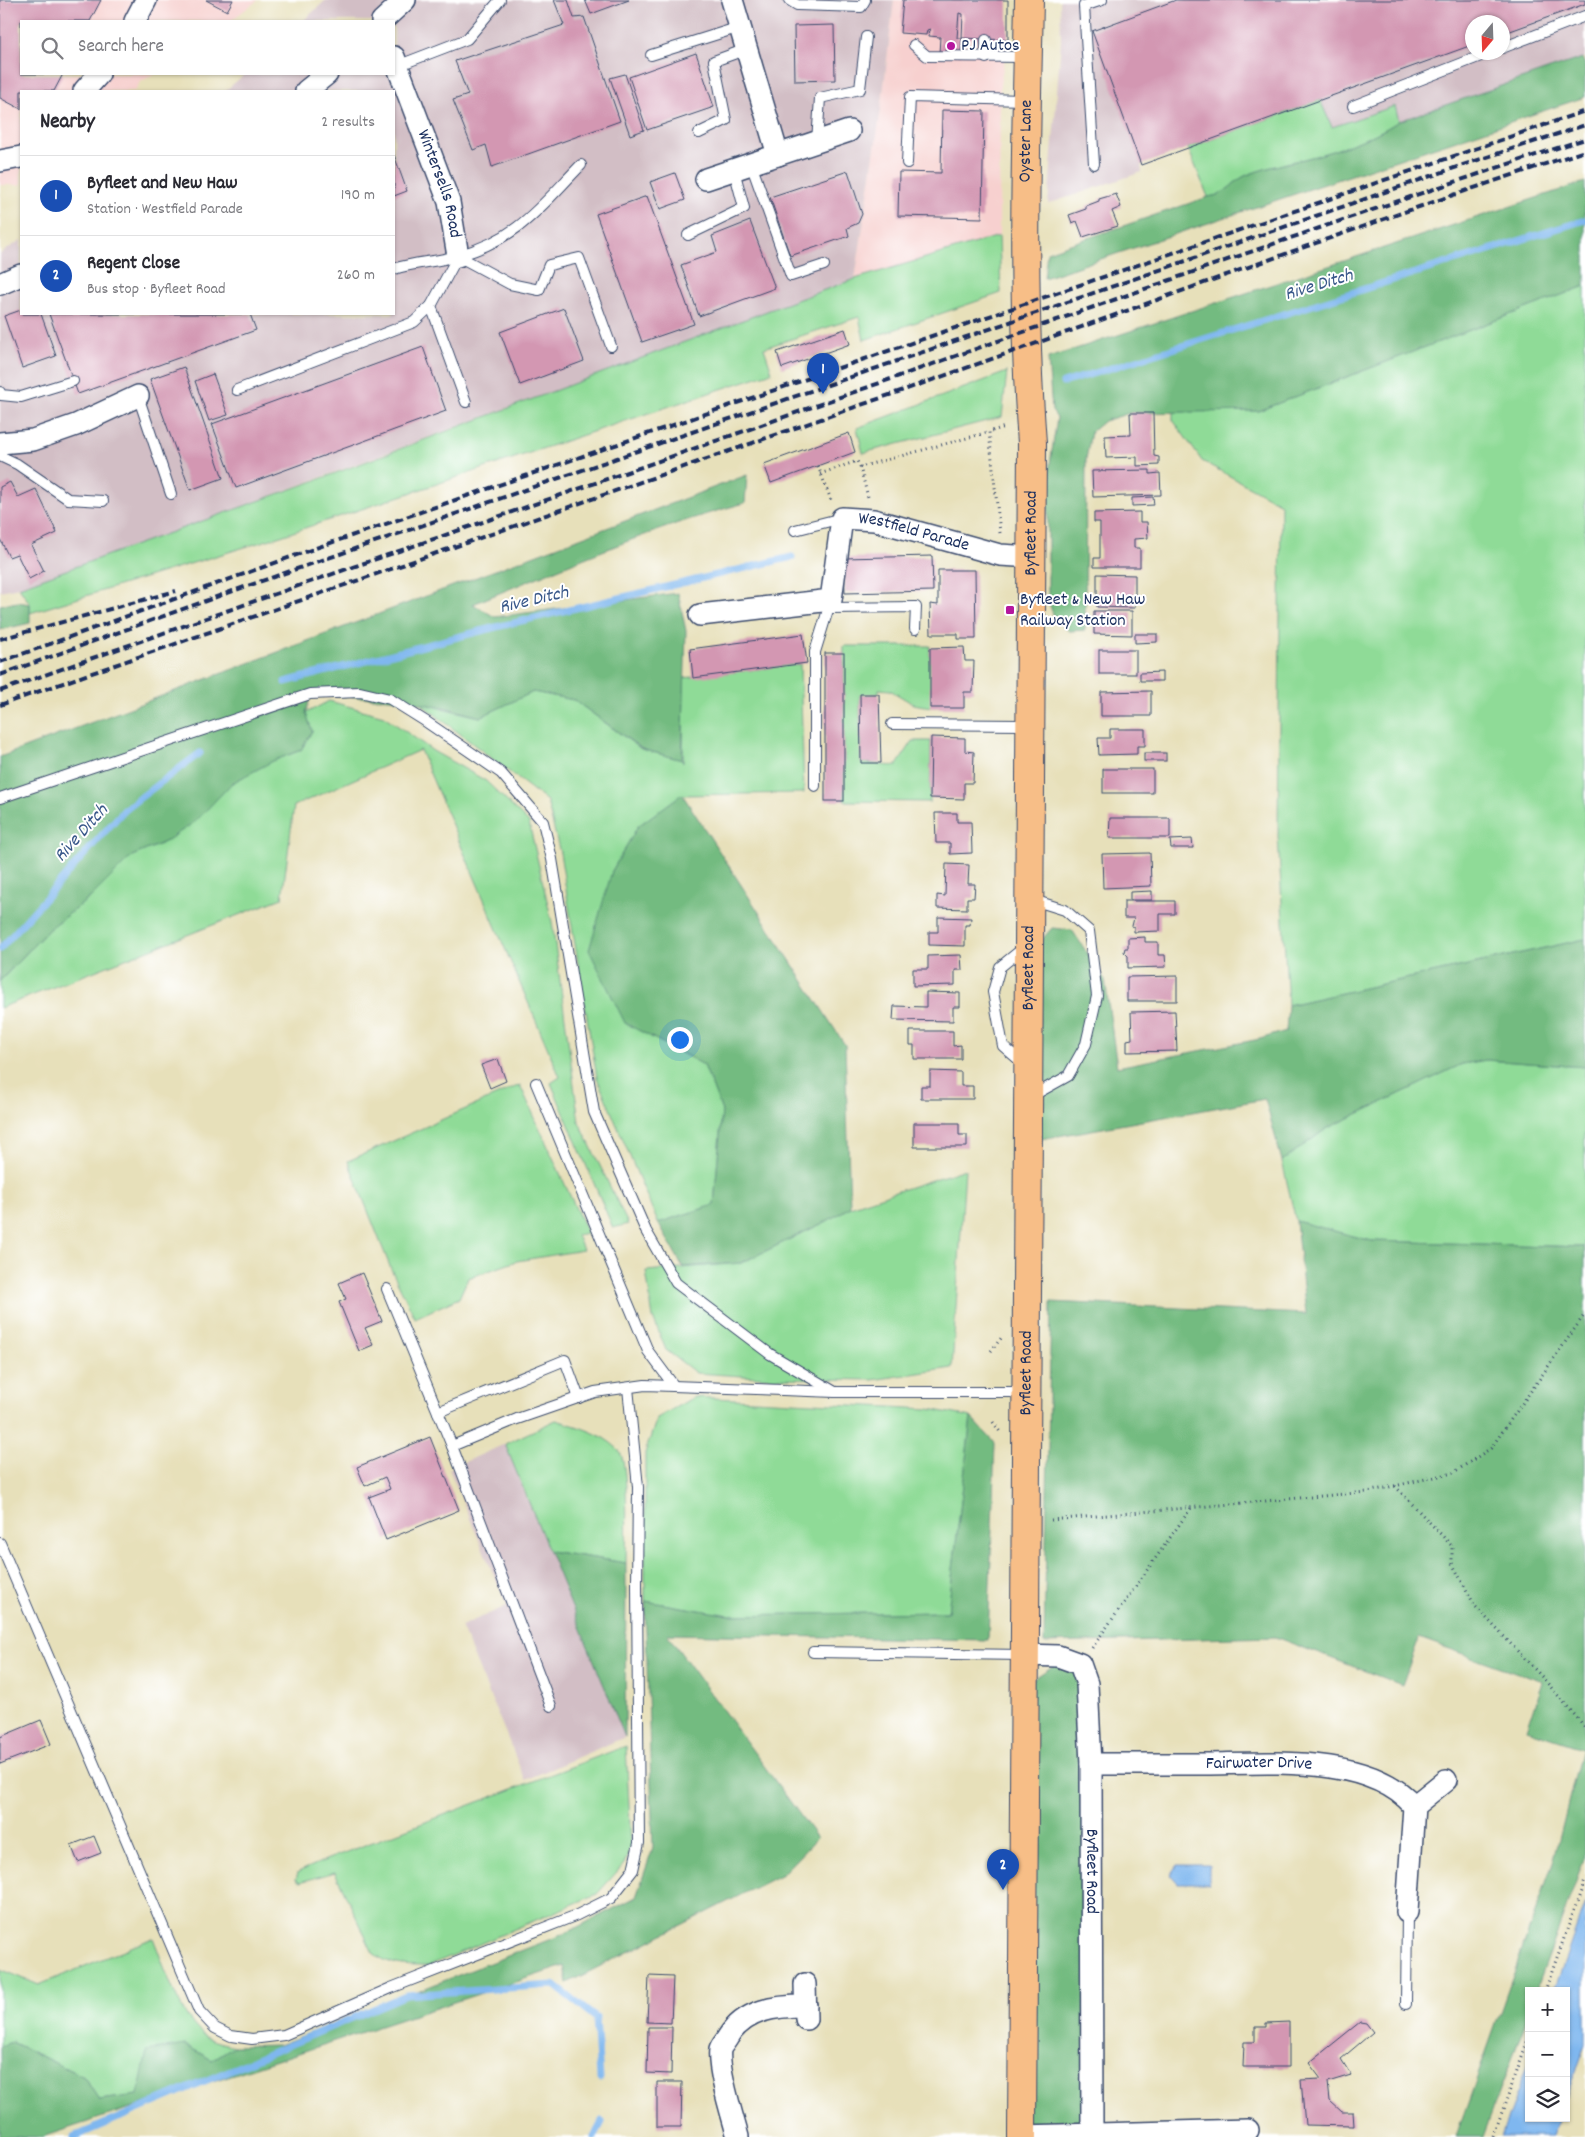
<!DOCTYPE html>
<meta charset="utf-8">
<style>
:root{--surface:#fff;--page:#f2f2f3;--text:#2b2b33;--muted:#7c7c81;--line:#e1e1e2;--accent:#b5179e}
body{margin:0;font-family:Dekko,sans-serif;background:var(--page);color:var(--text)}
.controls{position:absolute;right:15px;bottom:15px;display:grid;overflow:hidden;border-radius:0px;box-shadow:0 1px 4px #0004}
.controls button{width:45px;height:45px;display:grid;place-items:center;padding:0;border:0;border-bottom:1px solid var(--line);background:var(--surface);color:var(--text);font:25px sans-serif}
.compass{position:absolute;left:1465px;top:15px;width:45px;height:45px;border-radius:50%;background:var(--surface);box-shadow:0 1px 4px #0004;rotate:199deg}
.you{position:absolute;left:679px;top:1039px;width:18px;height:18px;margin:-12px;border:4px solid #fff;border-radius:50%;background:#1a73e8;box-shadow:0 0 0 8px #1a73e833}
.badge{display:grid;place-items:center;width:32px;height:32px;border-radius:50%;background:var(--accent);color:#fff;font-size:16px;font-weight:700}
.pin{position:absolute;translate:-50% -41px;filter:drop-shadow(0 1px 2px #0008)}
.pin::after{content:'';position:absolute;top:26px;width:18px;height:15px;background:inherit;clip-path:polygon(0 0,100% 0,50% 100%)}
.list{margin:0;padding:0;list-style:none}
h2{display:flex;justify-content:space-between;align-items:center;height:65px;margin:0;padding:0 20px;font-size:21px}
h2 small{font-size:16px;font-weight:400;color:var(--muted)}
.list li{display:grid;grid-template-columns:32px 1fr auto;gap:15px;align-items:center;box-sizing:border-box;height:80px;padding:0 20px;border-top:1px solid var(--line)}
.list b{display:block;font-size:19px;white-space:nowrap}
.list p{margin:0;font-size:16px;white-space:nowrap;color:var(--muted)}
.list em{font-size:16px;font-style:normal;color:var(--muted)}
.icon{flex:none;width:28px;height:28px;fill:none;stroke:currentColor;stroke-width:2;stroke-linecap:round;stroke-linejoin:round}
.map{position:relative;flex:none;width:1585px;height:2137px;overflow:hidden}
.search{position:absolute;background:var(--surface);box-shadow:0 1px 4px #0004;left:20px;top:20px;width:375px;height:55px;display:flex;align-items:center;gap:12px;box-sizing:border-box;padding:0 18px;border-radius:0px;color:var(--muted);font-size:19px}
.panel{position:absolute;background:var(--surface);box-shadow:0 1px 4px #0004;left:20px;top:90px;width:375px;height:225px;border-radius:0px}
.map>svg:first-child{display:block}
</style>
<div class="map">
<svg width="1585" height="2137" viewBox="0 0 1585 2137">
<rect width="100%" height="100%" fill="#fff"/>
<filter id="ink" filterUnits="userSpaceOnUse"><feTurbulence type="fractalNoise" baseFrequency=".02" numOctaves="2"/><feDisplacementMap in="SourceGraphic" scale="10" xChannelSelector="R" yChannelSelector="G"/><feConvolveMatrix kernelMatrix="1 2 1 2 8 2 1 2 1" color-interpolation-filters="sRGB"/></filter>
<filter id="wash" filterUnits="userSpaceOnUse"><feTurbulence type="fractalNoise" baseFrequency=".0096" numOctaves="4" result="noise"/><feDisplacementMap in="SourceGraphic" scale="20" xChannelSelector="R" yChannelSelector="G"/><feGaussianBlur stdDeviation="1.12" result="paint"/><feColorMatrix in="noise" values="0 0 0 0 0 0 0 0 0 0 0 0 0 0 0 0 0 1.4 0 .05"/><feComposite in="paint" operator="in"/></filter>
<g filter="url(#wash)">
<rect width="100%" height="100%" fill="#e7e0ba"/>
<!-- built -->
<g fill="#f7d0cf">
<path d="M0,0H258L230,21H21V74H155L140,82L135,91H21V185H0Z"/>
<path d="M894,0H1008V40L1000,85L999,236L855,279L882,102Z"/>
</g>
<!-- industrial -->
<g fill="#d2bec5" fill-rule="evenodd">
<path d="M326,0H894L882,102L855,279L165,535L19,587L0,591V254L21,240V314H394V91H225L245,74H394V21H303Z"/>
<path d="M1060,0H1585V57L1399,121L1395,106L1332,127L1320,100L1141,165L1142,172L1048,204L1061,41ZM1472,22H1502V52H1472Z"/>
<path d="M505,1444L625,1737L525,1780L461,1626L507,1606L449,1469Z"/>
</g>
<!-- green -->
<g fill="#8fdb97" stroke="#55857a">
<path d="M1320,100L1332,127L1395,106L1399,121C1370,140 1325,155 1291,162C1276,166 1262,169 1247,175C1231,182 1228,195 1208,197L1188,148Z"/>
<path d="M999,236L1001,293L864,340L859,317L764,348L772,372L281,536L30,613V604L19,587L325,477L791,302L855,279Z"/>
<path d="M1585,286V939L1288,1005L1278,836L1281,504L1202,461L1173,420V411H1258Z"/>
<path d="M1007,372L1002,417L863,453L857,428Z"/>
<path d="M844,646H930L931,707L913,704L890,690L879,689V694L860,695L861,763C872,763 888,767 897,765L913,741H931L930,802L844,801Z"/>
<path d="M800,664L804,793L682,795L638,826L612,871L625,1023L704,1065L722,1111L714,1205L658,1223L597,1078L560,853L547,801L420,703L480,717L533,692L574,700L641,749L682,760L683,763L684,678Z"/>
<path d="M329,701L384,716L433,751L486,781L529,823L552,922L579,1122L628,1224L613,1228L551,1083L560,1077L420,750L294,806L282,898L0,1008V981L49,929L91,897L132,856L165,842L230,777L301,750L312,731L306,713Z"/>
<path d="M1486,1060L1585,1067V1247L1372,1241L1296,1221L1282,1161L1326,1129L1462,1064Z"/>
<path d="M520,1085L587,1233L577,1235L583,1250L517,1261L468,1278L459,1298L415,1318L391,1269L348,1161Z"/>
<path d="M965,1169L952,1368L872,1380L774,1378L696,1373L666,1350L653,1318L646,1271L741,1263L827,1221L850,1207Z"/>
<path d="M694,1397L929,1409L971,1417L948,1612L729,1615L645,1601V1453L657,1418Z"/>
<path d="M556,1420C579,1427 600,1432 618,1449C630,1461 626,1542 626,1563L549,1551L505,1444Z"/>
<path d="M626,1746L631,1845L624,1864L597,1894L428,1966C407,1966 390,1966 373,1953L335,1872L300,1882L296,1879L298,1872L328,1859Z"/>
<path d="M153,1938C165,1967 180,2021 208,2038C215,2042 226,2044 234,2046L212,2060L185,2045L139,2095L99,2100L84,2077L12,2042L0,2046V1969L39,1985Z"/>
</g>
<!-- forest -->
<g fill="#73bb80" stroke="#47756f">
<path d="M1582,58L1585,65V97L1044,278L1047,252L1208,197C1228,195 1231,182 1247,175C1262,169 1276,166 1291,162C1325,155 1370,140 1399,121Z"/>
<path d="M1585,182V286L1258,411L1130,413L1104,421L1091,432L1086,459L1085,630L1069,631L1054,617L1048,600V477L1057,418L1052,411L1048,358Z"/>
<path d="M747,475L745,503C651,528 563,567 473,604L495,617L678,593L686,631L682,760L642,749L574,700L533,692L480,717L443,707L390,699L311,694L306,713L312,731L301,750L273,761L232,783L196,821L165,842L132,856L91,897L49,929L0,981V757Z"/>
<path d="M18,602L30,604V623L0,630V605Z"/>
<path d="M682,794L845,1045L850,1207L827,1221L741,1263L683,1267L658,1223L714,1205L722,1111L704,1065L625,1023L589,950L612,871L638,826Z"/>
<path d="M1052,928L1072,930L1105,980L1117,1067L1260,1039L1286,1031L1288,1005L1585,939V1067L1486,1060L1462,1064L1326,1129L1282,1161L1265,1099L1041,1139L1038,949L1044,937Z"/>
<path d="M1296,1221L1372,1241L1585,1247V1857L1536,1991H1529V2012L1483,2137H1456L1554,1860L1582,1748L1527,1730L1543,1682L1419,1638L1402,1685L1275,1637L1044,1643L1051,1302L1306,1314Z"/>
<path d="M971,1417L995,1443L988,1640L667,1634L817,1838L782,1874L567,1983L564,1966L42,2137H0V2046L12,2042L84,2077L99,2100L138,2095L147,2051L185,2045L212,2060L234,2046L279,2045L564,1934L636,1897L653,1848L645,1601L729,1615L948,1612Z"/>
<path d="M549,1551L626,1563L625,1737Z"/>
<path d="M1059,1662L1080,1664L1092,2125L1021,2127L1024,1685Z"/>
</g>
<!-- water -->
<g fill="#7fb7ef" stroke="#4d73a6">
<path d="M1178,1865H1209V1883H1178L1171,1875Z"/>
<path d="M1585,1903V2045L1566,2097V1991H1554Z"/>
<path d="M1529,2060V2118H1559L1552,2137H1501Z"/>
</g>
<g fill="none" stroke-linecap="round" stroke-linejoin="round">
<!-- stream -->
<g stroke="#7fb7ef" stroke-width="7">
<path d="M1063,383L1585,220"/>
<path d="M285,682L492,628L792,557"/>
<path d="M0,949L125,809L200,753"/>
<path d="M74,2137L406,1995L554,1985L596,2018L600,2078"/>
<path d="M594,2137L602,2122"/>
</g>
</g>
<g id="blocks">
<!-- building -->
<g fill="#d397b2">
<path d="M0,0H101L90,21H21V74H63L54,91H21V109L0,98Z"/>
<path d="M206,0H233L227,11Z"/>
<path d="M554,0H568L574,18L584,17L620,121L492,167L486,145L473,150L453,100L468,95L455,61L564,25Z"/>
<path d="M585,0H629L591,14Z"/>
<path d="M903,0H1008V40L962,38L963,14L959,13L957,38H962L961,55L939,54L940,37L929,36L930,29L927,30L926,35L900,33Z"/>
<path d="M1176,0H1585V4L1502,34V22H1472V45L1141,165L1092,31Z"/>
<path d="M834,25L835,80L795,81L794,26Z"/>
<path d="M696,53L714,107L647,130L629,77Z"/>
<path d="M625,74L644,130L630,135L610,78Z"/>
<path d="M942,110L984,111L982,218L898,216L899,172L941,173Z"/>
<path d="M394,155L407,191L394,196Z"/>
<path d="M848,171L862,214L858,223L847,228L849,236L790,256L770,197Z"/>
<path d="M675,173L685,200L660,209L650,182Z"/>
<path d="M1116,194L1121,207L1112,211L1118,226L1083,237L1077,221L1072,223L1069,215L1086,209V206L1099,201V199Z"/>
<path d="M647,196L694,324L642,342L596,214Z"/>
<path d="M750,221L775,288L699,316L681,265L717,252L712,236Z"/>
<path d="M564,308L584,361L520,385L500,332Z"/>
<path d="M21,310V314H41L56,356L22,368L4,316Z"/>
<path d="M49,314H250L256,330L78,394Z"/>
<path d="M845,329L850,344L782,368L777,352Z"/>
<path d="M423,347L446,411L236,488L212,424Z"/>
<path d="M184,367L223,478L190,490L150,379Z"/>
<path d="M213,374L228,415L209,421L195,381Z"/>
<path d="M1130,413H1153L1154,456L1159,457V465L1137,466V457L1106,458L1105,436L1131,435Z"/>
<path d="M849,433L855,452L771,483L764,464Z"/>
<path d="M1150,470V474L1160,473L1161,495L1093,497L1092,471Z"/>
<path d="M10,482L18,497L36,489L57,533L31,545L44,571L29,579L17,554L9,557L0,539V487Z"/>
<path d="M1153,497L1154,505L1132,506V498Z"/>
<path d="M1140,512V522H1147L1148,538L1134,539V548H1140V567H1094V558H1100V522H1094V513Z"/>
<path d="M932,556L933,591L845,593L844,558Z"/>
<path d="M938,570H975L976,639H958V634H931L930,604L938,605Z"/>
<path d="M1097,574L1135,575V608L1097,607Z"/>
<path d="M1094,611H1132V635L1094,634Z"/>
<path d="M803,634L807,663L693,678L690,649Z"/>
<path d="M1135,634H1157V642L1135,643Z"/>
<path d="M964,647L965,661H974L973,692H964V708H930V648Z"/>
<rect x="1099" y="650" width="37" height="24"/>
<rect x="825" y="653" width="19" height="148"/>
<path d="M1162,672V681H1140V673Z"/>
<path d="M1151,691V716H1101V692Z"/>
<path d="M860,694H879L881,763H861Z"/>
<path d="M1110,729H1145V746H1137V754L1099,755L1098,738H1110Z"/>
<path d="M931,737L965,738V751L974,752L973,783H964V799L930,798Z"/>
<rect x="1144" y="753" width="22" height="8"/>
<rect x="1103" y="769" width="50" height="24"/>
<path d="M935,813H957V822H971L972,853L950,854V843H936Z"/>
<path d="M1110,818H1170V838H1109Z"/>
<path d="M1192,839L1193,848H1171L1170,840Z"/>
<path d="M1150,853L1151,886L1103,888L1102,854Z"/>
<path d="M946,864L969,865L968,884H975L974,898H967V909L937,908V895L945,896Z"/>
<path d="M1152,891V900H1130V892Z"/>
<path d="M1124,901H1175V914H1160V931L1134,932V927L1132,926L1134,918H1124Z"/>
<path d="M938,917L971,918L970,925H965V946L929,945V932H938Z"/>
<path d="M1145,937V942H1158V955H1165L1166,967L1128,968V956L1124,952L1125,948H1128V938Z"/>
<path d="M961,955L962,970H955V985L913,986V969H928V956Z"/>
<path d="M1177,976V1001H1127V977Z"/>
<path d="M926,992L960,993V1007H953V1021L893,1020L894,1006L926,1007Z"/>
<path d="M1175,1011L1177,1051L1127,1052V1040L1132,1039L1131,1012Z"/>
<path d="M910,1031H953V1046L961,1045V1059H914V1045H910Z"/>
<path d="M498,1059L506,1081L490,1088L481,1065Z"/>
<path d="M930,1071L961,1072V1086H973V1099H921V1086H930Z"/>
<path d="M914,1123H959V1135H967V1147H914Z"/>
<path d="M362,1273L382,1321L365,1328L373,1345L359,1351L339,1302L346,1299L339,1283Z"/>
<path d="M430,1437L459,1510L386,1540L369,1497L390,1489L385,1477L365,1486L357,1467Z"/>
<path d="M41,1720L51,1744L0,1764V1737Z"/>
<path d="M94,1836L101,1853L78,1862L71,1845Z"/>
<path d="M649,1976L673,1977L671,2023L647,2022Z"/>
<path d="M1289,2022V2067H1243L1244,2042H1255V2027H1266V2023Z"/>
<path d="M1360,2022L1366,2023L1373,2032L1341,2059L1351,2075L1328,2082L1330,2101L1342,2112H1353L1354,2126L1305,2125L1301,2080L1321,2079L1309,2063Z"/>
<path d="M648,2027H672L671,2074L647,2073Z"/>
<path d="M657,2082H682L681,2127H657Z"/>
</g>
</g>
</g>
<g filter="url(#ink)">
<use href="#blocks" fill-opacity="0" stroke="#3a4a6c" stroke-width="1"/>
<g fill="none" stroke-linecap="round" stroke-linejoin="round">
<defs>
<g id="lane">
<path d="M789,0L797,5L861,7L865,0"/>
<path d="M914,45L927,56L1027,57"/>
<path d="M1502,48L1585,16"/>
<path d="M651,55L740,27"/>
<path d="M986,58V40"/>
<path d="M397,66L467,39L500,0"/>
<path d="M1353,106L1491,52"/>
<path d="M699,133L726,120L714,61L747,49"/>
<path d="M817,142L820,98L860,89L866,37"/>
<path d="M907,163L910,97L1027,100"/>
<path d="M751,164L791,276L824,265"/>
<path d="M1094,164L1084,6L1102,0"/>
<path d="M688,235L744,208L734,170"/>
<path d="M458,256L510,284L539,290L549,265L579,258L611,346"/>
<path d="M394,269C414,262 437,262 457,256C518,239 539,208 581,165"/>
<path d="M431,306L466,402"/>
<path d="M237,390L414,322L431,306L458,256"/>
<path d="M0,392L1,395L21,397L73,381"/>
<path d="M138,396L171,494"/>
<path d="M0,456L17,464L68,499L103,501"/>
<path d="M795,530L842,518"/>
<path d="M829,608L916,607L915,629"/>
<path d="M892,724L1029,725"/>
<path d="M815,786V652L831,600"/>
<path d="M0,798L310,694L360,692L390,699L425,721L501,773L543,822L552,859L594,1112L646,1231L676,1283L770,1354L835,1392"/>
<path d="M1030,899L1065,910L1089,931L1097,996L1086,1044L1068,1076L1032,1096"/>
<path d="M1025,1065L1003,1046L993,992L1000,967L1026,946"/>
<path d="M536,1083L648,1351L674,1386"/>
<path d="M387,1289L452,1446L551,1706"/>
<path d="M438,1412L565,1360L579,1398"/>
<path d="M452,1446L517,1419L595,1392L645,1385L835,1392H1025"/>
<path d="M0,1543L199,2011L215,2028L231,2036L252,2039L284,2035L391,1988L577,1915L611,1898L633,1870L639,1843L637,1585L638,1487L628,1388"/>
<path d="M813,1652L1024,1655"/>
<path d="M1406,2004L1407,1912"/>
</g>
<g id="street">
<path d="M732,0L778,155"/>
<path d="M135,21L146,0"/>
<path d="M382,21L405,0"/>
<path id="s1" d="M394,57L449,202L458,256"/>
<path d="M84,91L99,74"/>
<path d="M306,91L327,74"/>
<path d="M0,161L21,157"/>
<path d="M706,179L849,131"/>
<path d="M0,284L21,275"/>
<path d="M0,443L33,440L76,425L138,396"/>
<path id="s2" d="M700,615L831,600L842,518L874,520L1000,555L1032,557"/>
<path id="s3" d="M1025,1655L1058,1656L1080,1664L1087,1684L1091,1764L1092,2137"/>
<path id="s4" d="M1091,1764C1131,1764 1171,1764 1210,1764C1272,1763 1370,1755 1414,1806"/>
<path d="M1407,1912L1414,1806L1446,1780"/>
<path d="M805,1984L806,2019"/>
<path d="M1022,2136L1248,2130"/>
<path d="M738,2137C733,2118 717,2068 720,2050C721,2046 726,2041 728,2037C745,2009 776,2006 806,2006"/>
</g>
<g id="primary">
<path id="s5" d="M1022,2137L1032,443C1021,296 1026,147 1029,0"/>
</g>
</defs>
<!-- lane casing -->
<use href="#lane" stroke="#3a4a6c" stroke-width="12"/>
<!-- street casing -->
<use href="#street" stroke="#3a4a6c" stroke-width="24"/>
<!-- primary casing -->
<use href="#primary" stroke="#3a4a6c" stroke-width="30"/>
<!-- path -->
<g stroke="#3a4a6c" stroke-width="3" stroke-dasharray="1 4" stroke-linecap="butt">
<path d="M818,466L831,500"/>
<path d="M860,467L868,497"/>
<path d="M820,474L857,461L860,467L989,432"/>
<path d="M1000,533L989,432L1005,427"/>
<path d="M991,1351L1002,1337"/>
<path d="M993,1422L1000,1432"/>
<path d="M1395,1486L1452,1546V1563L1475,1606L1543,1678L1585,1727"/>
<path d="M1051,1520L1367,1492L1453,1473L1491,1448L1585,1314"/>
<path d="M1092,1648L1191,1508"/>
<path d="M1545,1991L1585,1880"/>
<path d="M1493,2137L1529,2037"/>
</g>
<!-- lane -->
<use href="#lane" stroke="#fff" stroke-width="10"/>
<!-- street -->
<use href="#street" stroke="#fff" stroke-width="21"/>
<!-- primary -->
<use href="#primary" stroke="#f7be87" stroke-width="28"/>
<!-- rail -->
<g stroke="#1b2f5e" stroke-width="4" stroke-dasharray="8 4" stroke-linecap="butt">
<path d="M0,639L176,591"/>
<path d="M0,662L316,548L1585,111"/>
<path d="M0,675L233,591L1463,165L1585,125"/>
<path d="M0,691C270,594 542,503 812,407C1069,316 1326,223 1585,139"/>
<path d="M0,705C324,592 648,480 972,366C1176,294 1379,218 1585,151"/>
</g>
</g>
</g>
<!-- markers -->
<g fill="#b5179e" stroke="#fff" stroke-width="2">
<circle cx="951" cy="46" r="5"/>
<rect x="1005" y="605" width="10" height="10" rx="2.5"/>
</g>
<g text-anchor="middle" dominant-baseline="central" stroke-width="4" stroke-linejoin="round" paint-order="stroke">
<!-- poi labels -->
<g font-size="18" fill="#1b2f5e" stroke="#fff" text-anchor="start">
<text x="961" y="46">PJ Autos</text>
<text x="1020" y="600">Byfleet &amp; New Haw<tspan x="1020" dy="21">Railway Station</tspan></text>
</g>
<!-- street labels -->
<g font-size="18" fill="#1b2f5e" stroke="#fff">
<text stroke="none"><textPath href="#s5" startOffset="1996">Oyster Lane</textPath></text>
<text stroke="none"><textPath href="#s1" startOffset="135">Wintersells Road</textPath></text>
<text stroke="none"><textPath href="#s2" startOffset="288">Westfield Parade</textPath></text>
<text stroke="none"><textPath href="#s5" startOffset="1604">Byfleet Road</textPath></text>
<text stroke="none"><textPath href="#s5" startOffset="1169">Byfleet Road</textPath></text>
<text stroke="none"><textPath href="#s5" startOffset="764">Byfleet Road</textPath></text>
<text stroke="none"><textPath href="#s4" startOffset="168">Fairwater Drive</textPath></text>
<text stroke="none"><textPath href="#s3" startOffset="265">Byfleet Road</textPath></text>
</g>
<!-- water labels -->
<g font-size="19" font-style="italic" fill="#39588a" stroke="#fff">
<text transform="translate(1319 286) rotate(-17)">Rive Ditch</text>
<text transform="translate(534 601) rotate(-13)">Rive Ditch</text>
<text transform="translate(82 834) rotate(-48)">Rive Ditch</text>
</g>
</g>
</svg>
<div class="controls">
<button>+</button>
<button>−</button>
<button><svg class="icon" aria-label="layers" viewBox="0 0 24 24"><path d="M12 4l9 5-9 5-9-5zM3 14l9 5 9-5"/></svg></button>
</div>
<svg class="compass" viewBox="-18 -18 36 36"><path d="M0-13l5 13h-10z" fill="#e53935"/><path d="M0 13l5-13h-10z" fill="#7c7c81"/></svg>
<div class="you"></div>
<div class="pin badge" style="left:823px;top:394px;background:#1a4fb4">1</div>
<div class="pin badge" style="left:1003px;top:1890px;background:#1a4fb4">2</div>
<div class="search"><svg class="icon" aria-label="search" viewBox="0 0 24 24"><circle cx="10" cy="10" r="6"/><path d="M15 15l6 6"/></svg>Search here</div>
<section class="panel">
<h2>Nearby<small>2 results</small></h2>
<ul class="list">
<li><span class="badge" style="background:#1a4fb4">1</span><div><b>Byfleet and New Haw</b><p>Station · Westfield Parade</p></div><em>190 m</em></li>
<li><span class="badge" style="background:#1a4fb4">2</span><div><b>Regent Close</b><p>Bus stop · Byfleet Road</p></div><em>260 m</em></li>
</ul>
</section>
</div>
